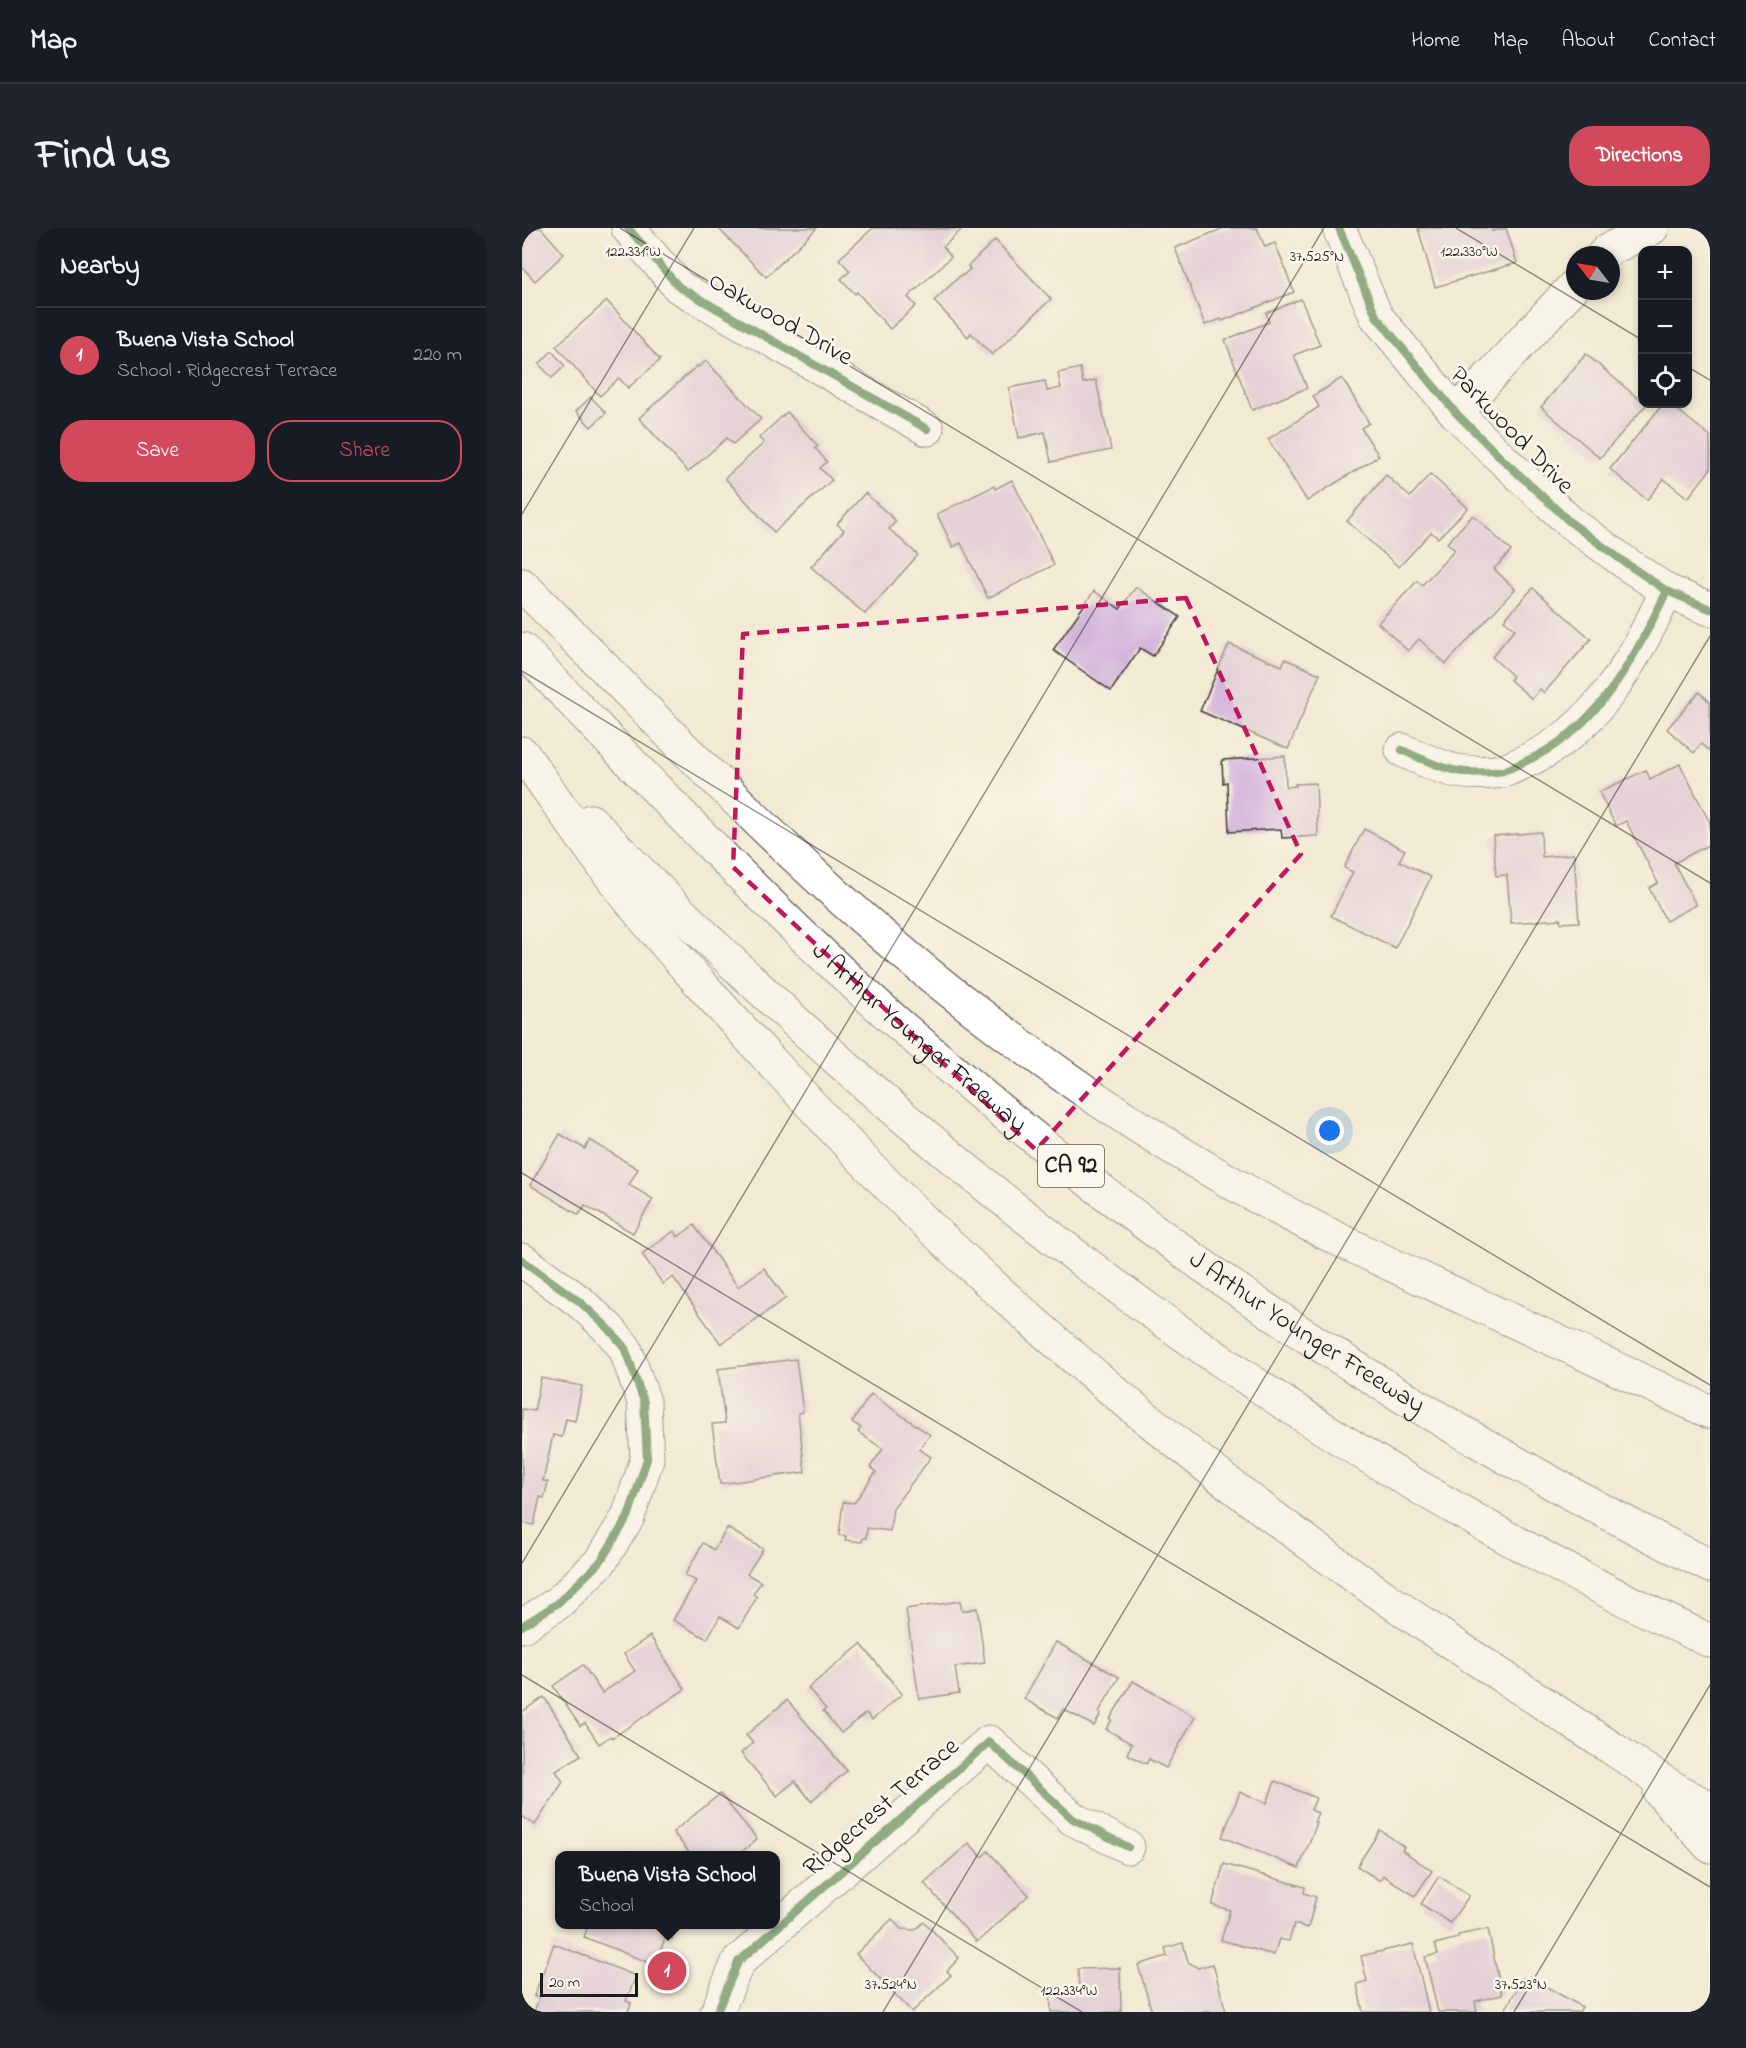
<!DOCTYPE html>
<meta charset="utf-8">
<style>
:root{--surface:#171b24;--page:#20242c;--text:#f1f3f6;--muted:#9ea1a6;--line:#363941;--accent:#d1495b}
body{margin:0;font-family:"Indie Flower",sans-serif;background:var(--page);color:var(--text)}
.controls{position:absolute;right:18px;top:18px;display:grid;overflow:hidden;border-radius:12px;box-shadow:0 3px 9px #0003}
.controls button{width:54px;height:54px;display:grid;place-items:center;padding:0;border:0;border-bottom:2px solid var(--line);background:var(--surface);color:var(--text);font:30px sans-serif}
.compass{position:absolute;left:1044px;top:18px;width:54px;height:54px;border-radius:50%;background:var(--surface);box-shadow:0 3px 9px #0003;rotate:301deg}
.scale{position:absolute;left:18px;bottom:15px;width:98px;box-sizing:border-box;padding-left:6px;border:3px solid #1c1c1c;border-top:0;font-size:16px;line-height:21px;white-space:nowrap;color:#1c1c1c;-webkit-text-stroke:4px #fbf7ec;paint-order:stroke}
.you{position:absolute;left:808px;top:903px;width:21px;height:21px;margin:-15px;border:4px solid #fff;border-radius:50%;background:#1a73e8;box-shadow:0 0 0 9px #1a73e833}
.badge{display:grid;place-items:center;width:39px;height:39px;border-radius:50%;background:var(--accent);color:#fff;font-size:20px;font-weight:700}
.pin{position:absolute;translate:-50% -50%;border:3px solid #fff;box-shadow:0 2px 6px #0006}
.popup{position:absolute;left:33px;top:1623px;width:225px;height:78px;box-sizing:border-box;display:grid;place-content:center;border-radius:12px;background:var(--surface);filter:drop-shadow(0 2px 4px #0005);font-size:20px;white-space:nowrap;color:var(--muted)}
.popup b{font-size:22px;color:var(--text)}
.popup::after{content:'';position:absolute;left:50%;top:100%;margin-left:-12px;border:12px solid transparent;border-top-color:var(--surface)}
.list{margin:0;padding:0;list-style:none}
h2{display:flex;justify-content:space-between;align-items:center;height:78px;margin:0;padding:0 24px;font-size:26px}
h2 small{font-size:20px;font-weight:400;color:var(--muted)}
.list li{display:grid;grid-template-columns:39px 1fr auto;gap:18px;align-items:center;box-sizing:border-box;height:96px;padding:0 24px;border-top:2px solid var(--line)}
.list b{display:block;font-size:22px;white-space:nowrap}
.list p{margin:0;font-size:20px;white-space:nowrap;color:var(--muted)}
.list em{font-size:20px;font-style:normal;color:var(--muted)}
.actions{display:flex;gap:12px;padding:18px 24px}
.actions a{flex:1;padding:14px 0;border:2px solid var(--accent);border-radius:24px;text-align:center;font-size:21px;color:var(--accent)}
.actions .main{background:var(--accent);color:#fff}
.icon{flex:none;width:33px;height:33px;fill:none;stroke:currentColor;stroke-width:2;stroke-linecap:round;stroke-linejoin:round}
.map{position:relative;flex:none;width:1188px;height:1784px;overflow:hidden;border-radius:24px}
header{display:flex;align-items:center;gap:36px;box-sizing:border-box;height:84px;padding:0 30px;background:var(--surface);border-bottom:2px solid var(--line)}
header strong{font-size:28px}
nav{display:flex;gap:33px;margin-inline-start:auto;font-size:21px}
.intro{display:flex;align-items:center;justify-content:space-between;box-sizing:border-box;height:144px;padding:0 36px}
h1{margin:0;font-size:42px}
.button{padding:15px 27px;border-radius:24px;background:var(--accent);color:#fff;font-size:21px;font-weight:700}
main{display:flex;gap:36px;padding:0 36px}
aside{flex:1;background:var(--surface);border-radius:24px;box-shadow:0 3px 9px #0003}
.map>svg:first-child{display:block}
</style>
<header>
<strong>Map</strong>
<nav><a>Home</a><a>Map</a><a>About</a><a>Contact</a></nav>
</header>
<div class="intro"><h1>Find us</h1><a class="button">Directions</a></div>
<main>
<aside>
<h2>Nearby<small></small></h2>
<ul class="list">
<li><span class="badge">1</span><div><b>Buena Vista School</b><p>School · Ridgecrest Terrace</p></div><em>220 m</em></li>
</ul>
<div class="actions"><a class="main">Save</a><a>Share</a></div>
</aside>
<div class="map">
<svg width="1188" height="1784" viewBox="0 0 1188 1784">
<rect width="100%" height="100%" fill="#fbf7ec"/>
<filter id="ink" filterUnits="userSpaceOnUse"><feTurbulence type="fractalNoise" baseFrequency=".0167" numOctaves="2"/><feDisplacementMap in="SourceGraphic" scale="12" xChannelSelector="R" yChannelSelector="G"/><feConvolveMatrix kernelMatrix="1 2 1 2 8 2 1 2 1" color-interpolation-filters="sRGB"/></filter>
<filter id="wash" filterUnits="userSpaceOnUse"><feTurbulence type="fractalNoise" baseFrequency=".008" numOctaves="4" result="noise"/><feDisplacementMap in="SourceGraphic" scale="24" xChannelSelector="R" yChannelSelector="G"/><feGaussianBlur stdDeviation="1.35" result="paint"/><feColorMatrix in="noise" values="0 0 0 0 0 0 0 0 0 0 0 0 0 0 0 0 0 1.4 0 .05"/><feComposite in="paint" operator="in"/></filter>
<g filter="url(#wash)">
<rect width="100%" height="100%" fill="#f3ead3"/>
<g id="blocks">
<!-- building -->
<g fill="#d5b6db">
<path d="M0,0H19L42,26L13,53L0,39Z"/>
<path d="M196,0H295L244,49Z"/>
<path d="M351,0L440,1L421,19L429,29L386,69L394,78L368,101L335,64L333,66L319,51L328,43L317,31Z"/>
<path d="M702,0H735L743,19L753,15L772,64L700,93L699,91L683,97L653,20Z"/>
<path d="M896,0H970V3L984,0L995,35L913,59Z"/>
<path d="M473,12L529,71L470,127L449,105L446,109L412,73L439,47L440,48L448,41L446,38Z"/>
<path d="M779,71L798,117L772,127L785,160L730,182L703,112L747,94L744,85Z"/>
<path d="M85,73L138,132L106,160L97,150L78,168L34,118Z"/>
<path d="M30,123L43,138L30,150L17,136Z"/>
<path d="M1064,126L1124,177L1078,230L1019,179Z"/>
<path d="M184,133L239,191L211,216L205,210L166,244L117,190L175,138L176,139Z"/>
<path d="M558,140L561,155L574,152L589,222L529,234L523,204L497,210L487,160L523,153L525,163L539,160L536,145Z"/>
<path d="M820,150L847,195L839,200L857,228L785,273L746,211L797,179L791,168Z"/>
<path d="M69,169L84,185L69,199L54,183Z"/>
<path d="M1141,176H1148L1188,208V242L1166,270L1142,251L1125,272L1088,241Z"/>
<path d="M265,184L296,218L293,220L305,234L298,240L310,252L252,304L203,250L242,215L237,210Z"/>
<path d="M908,246L946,280L916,310L909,304L877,339L825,293L864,247L888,269Z"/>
<path d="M490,252L532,337L466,370L439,315L431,319L415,286L472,258L473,261Z"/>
<path d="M343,265L374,293L367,301L396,327L343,386L289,339L322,302L315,296Z"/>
<path d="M951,287L989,323L972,341L993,361L924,436L897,411L886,423L856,395L895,353L900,357L933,322L925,315Z"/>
<path d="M614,359L658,389L631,428L618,420L589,463L531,422L572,363L598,381Z"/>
<path d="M1011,360L1069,411L1022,465L1018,461L1010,471L988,452L991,448L970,429L993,401L982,392Z"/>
<path d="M707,416L760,438L763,431L798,446L766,521L678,483Z"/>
<path d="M1177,464L1188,474V524L1179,516L1172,525L1145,501Z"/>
<path d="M763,528L764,559L774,558L773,556L794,555L796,608L760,610L759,601L707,604L705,554L701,555L700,532Z"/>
<path d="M1158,536L1188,595V616L1152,635L1174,677L1144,693L1127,660L1136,655L1104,593L1094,598L1077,564L1124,542L1128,551Z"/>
<path d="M842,601L883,622L877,633L909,649L873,720L809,688L831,644L822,640Z"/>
<path d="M1019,604L1020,629L1052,626L1057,694L1039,695L1038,691L989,695L985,647L974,648L971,608Z"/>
<path d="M38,906L63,921L68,912L116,941L107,957L131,971L111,1005L63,977L57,987L8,957Z"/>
<path d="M172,997L216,1059L242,1040L264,1070L199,1116L151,1049L141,1056L120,1026L152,1003L156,1009Z"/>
<path d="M274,1131L281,1184L276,1185L283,1244L198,1256L190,1196L203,1195L196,1141Z"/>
<path d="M19,1150L60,1158L53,1193L44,1191L40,1209L31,1207L21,1253L26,1254L22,1270L18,1269L12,1297L0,1295V1181L12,1183Z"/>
<path d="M349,1166L408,1207L397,1221L409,1229L371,1280L368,1303L345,1300L344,1310H341L340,1314L323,1312L324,1308L317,1307L321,1274L332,1275L354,1244L348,1239L361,1221L336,1204L339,1200L330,1194Z"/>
<path d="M205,1300L241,1321L225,1346L239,1354L231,1366L235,1369L217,1400L198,1388L185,1411L151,1392L174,1353L163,1347L181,1315L192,1322Z"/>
<path d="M438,1373L440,1383L455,1380L463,1435L433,1439L437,1465L397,1471L384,1381Z"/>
<path d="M128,1408L163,1461L90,1510L89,1508L77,1516L63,1495L58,1498L31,1458L61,1437L80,1465L113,1443L102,1426Z"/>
<path d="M534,1414L597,1449L577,1484L579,1486L572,1498L541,1481L536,1490L502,1471Z"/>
<path d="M339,1416L380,1466L350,1492L344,1485L319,1505L301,1483L304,1481L286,1460Z"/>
<path d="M611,1453L673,1489L644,1540L627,1531L624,1536L605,1526L610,1516L584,1501L590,1492L588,1491Z"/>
<path d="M22,1469L59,1527L34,1543L41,1554L13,1597L0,1588V1484Z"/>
<path d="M265,1472L325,1543L289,1573L273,1553L255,1568L219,1525L231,1515L224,1507Z"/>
<path d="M753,1553L794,1570L789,1582L796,1585L792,1594L795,1595L777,1640L700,1609L718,1564L745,1575Z"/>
<path d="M198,1566L235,1611L215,1628H170L151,1604Z"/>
<path d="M858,1602L882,1619L880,1622L910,1643L893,1668L861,1647L858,1653L835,1638Z"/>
<path d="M447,1615L460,1629L466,1623L507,1667L455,1714L402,1655Z"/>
<path d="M702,1636L783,1659L782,1665L794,1669L786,1700L772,1696L767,1713L757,1711L752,1727L699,1712L708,1682L690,1677Z"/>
<path d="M917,1648L947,1668L928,1695L899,1676Z"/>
<path d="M370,1691L379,1701L393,1702L402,1694L437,1730L425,1743L429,1747L390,1784L334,1726Z"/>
<path d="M54,1696H156L150,1711L144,1708L133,1737L62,1709L65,1701Z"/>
<path d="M966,1701L980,1767L953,1773L955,1784H916L903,1729L916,1726L913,1716L936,1710V1707Z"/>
<path d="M661,1715L666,1734L676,1740L691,1736L704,1784H630L616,1737L645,1728L643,1720Z"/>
<path d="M32,1716L114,1748L104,1773L109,1775L106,1784H12L17,1770L12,1768Z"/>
<path d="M891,1716L907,1784H841L835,1756L845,1753L839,1728Z"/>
<path d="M598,1740L599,1784H529L528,1761L557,1760L556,1741Z"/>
<path d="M1001,1750L1021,1761L1023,1758L1060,1779L1057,1784H982Z"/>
</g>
</g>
</g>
<g filter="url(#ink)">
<use href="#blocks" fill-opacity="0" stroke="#3c3b37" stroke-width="1.5"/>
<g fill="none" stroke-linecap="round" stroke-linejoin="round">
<defs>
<g id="minor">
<path d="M106,0L157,59L405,201"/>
<path d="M817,0L854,88L934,185L978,229L1048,294L1105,336L1145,363L1188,381"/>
<path d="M1081,27L1086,22L1130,0"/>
<path d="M934,185L1053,57"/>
<path d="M880,522C897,530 916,539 935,543C945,545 970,545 981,543C988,541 995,537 1002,534C1076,502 1111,432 1145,363"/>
<path d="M0,1032L58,1074L86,1100L103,1120L122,1174L125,1231L106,1289L78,1334L36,1375L0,1398"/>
<path d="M195,1784L216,1734L467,1514L551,1591L606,1619"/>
</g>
<g id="motorway">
<path d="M0,357C147,503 289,658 455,784C544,853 638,916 737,970C805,1008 877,1040 948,1073C1028,1110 1108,1147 1188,1184"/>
<path id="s1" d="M0,421C121,547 240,675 371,791C477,884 588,973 704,1054C858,1161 1021,1254 1188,1338"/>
<path d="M0,525C36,575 71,626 109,674C153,729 200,780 247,831C298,887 349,942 403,994C573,1158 760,1304 957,1433C1000,1461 1042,1489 1085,1517C1118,1539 1152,1562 1188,1580"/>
<path d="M69,593C390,930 766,1216 1188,1413"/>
<path d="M1138,1564L1188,1618"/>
</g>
</defs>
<!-- minor casing -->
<use href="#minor" stroke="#3c3b37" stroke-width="35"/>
<!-- motorway casing -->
<use href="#motorway" stroke="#3c3b37" stroke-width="35"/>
<!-- minor -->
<use href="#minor" stroke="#fff" stroke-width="33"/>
<!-- motorway -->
<use href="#motorway" stroke="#fff" stroke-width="33"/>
<defs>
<g id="cycleway">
<path d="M106,0L157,59L405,201"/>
<path d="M817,0L854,88L934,185L978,229L1048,294L1105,336L1145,363L1188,381"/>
<path d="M880,522C897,530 916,539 935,543C945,545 970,545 981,543C988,541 995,537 1002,534C1076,502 1111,432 1145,363"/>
<path d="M0,1032L58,1074L86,1100L103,1120L122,1174L125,1231L106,1289L78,1334L36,1375L0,1398"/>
<path d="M195,1784L216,1734L467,1514L551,1591L606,1619"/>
</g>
</defs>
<!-- cycleway casing -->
<use href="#cycleway" stroke="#fbf7ec" stroke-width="11"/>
<!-- cycleway -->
<use href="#cycleway" stroke="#1b5e20" stroke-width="8"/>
</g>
</g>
<!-- marked area -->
<path d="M0 0H1188V1784H0ZM664,370L779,626L514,922L211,639L221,406Z" fill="#f3ead3" fill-opacity=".55" fill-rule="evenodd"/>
<path fill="none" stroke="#c2185b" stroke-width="4.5" stroke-dasharray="12 8" stroke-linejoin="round" d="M664,370L779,626L514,922L211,639L221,406Z"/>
<!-- ticks -->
<path fill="none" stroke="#1c1c1c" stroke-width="1.5" stroke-opacity="0.45" d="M98,0L1188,655M934,0L1120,112M1166,139L1188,152M0,286L172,0M0,443L1188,1157M0,945L1188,1659M0,1335L802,0M0,1447L560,1784M361,1784L1188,408M992,1784L1188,1457"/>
<g text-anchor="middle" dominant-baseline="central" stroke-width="5" stroke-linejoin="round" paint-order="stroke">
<!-- shield labels -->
<rect fill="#fbf7ec" stroke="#5f5e5a" stroke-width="1.5" x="516" y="917" width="66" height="42" rx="4.5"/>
<g font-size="24" font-weight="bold" fill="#1c1c1c">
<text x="549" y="938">CA 92</text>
</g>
<!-- street labels -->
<g font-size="26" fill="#1c1c1c" stroke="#fbf7ec">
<text transform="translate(258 92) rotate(30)">Oakwood Drive</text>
<text transform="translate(989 203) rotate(46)">Parkwood Drive</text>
<text stroke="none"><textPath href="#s1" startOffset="556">J Arthur Younger Freeway</textPath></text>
<text stroke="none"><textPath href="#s1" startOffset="1044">J Arthur Younger Freeway</textPath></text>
<text transform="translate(360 1580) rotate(-41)">Ridgecrest Terrace</text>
</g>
</g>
<g font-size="15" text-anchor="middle" fill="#1c1c1c" stroke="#fbf7ec" stroke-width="5" stroke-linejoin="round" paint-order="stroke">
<text x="947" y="28">122.330°W</text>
<text x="111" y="28">122.331°W</text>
<text x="795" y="33">37.525°N</text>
<text x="369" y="1761">37.524°N</text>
<text x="999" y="1761">37.523°N</text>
<text x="547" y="1767">122.334°W</text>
</g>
</svg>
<div class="controls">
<button>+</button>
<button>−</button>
<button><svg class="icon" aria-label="locate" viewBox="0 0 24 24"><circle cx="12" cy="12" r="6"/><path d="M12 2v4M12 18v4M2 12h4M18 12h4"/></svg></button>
</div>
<svg class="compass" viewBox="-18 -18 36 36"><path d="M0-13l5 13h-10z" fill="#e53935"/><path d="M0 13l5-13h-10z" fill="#9ea1a6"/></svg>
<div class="scale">20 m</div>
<div class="you"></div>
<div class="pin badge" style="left:145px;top:1743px">1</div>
<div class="popup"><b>Buena Vista School</b>School</div>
</div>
</main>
